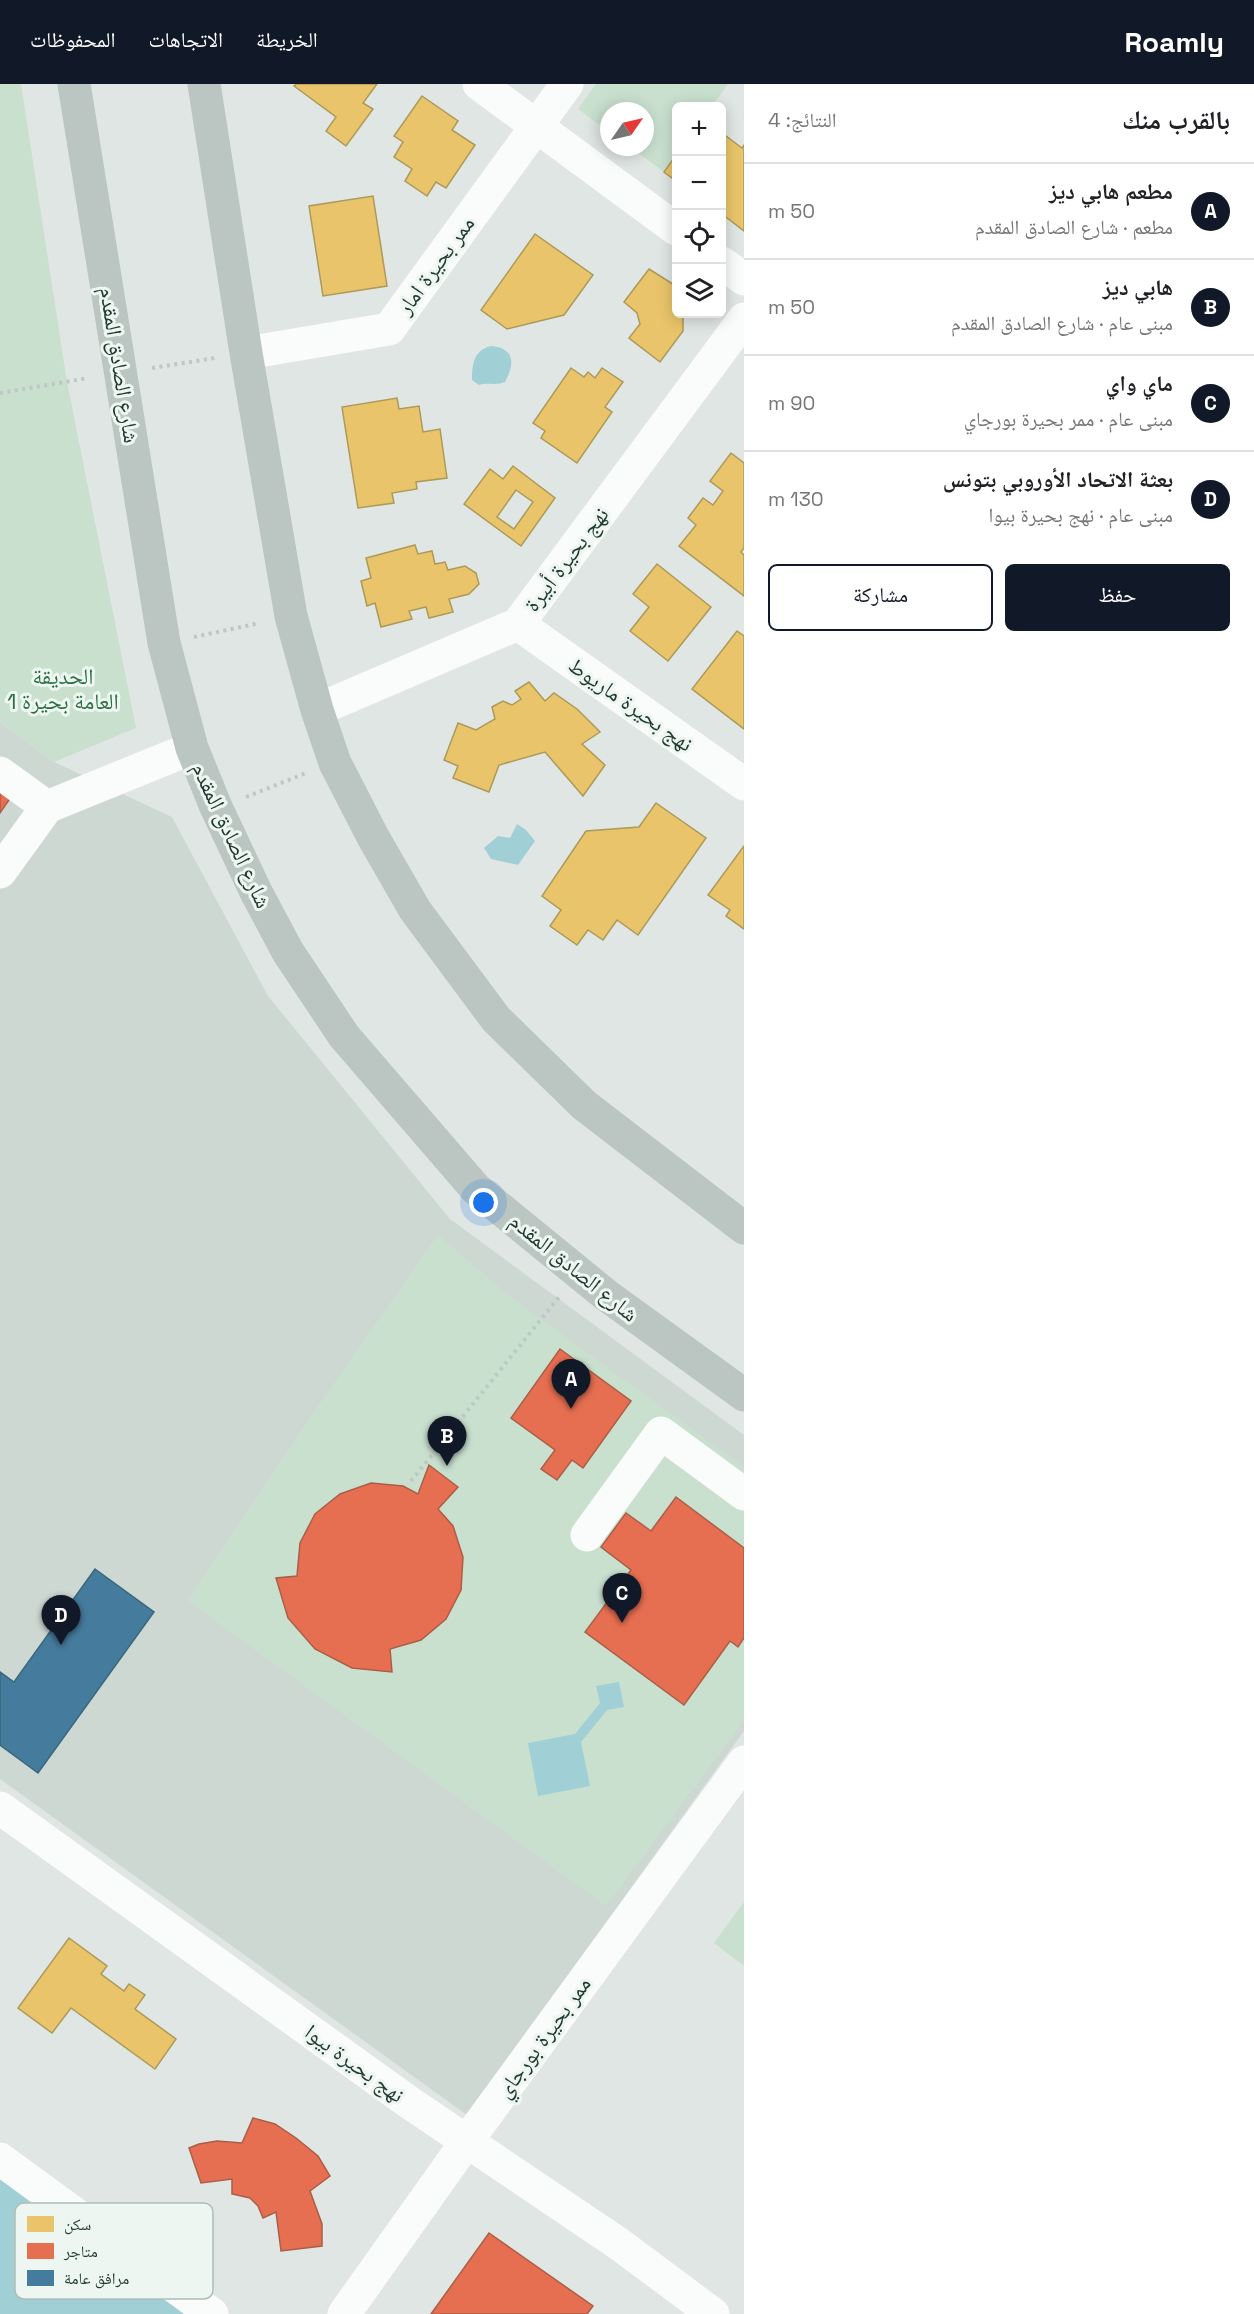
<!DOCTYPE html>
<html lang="ar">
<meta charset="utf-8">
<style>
:root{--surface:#fff;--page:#f6f6f6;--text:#202124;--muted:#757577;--line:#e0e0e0;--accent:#111827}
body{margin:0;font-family:"Space Grotesk","Noto Naskh Arabic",sans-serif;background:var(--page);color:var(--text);direction:rtl}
.controls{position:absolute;right:18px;top:18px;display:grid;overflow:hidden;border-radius:9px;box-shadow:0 3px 15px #0003}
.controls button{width:54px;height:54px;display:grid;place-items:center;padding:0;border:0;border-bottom:2px solid var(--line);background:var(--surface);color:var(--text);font:30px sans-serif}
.compass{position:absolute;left:600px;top:18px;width:54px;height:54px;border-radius:50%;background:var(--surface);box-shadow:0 3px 15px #0003;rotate:56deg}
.you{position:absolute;left:484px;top:1119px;width:21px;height:21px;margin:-15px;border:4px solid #fff;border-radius:50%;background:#1a73e8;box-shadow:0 0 0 9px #1a73e833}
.badge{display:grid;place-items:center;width:39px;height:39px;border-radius:50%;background:var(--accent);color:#fff;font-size:20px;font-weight:700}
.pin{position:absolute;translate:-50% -50px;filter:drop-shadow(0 2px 3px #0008)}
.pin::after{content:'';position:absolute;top:32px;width:21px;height:18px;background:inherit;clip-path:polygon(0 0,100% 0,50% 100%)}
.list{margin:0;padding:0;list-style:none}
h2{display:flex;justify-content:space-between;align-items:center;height:78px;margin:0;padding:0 24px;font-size:26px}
h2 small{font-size:20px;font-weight:400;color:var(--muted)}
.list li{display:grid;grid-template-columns:39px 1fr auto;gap:18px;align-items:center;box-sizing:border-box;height:96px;padding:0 24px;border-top:2px solid var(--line)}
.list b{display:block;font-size:22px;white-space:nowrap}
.list p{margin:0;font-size:20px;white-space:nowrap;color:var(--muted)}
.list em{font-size:20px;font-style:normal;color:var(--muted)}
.actions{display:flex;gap:12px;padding:18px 24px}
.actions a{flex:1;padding:14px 0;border:2px solid var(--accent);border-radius:9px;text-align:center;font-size:21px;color:var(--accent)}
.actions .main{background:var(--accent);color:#fff}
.icon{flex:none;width:33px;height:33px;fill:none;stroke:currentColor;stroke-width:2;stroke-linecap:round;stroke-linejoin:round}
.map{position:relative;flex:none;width:744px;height:2230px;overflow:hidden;direction:ltr}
header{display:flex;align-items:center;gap:36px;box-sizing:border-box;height:84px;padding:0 30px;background:var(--accent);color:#fff}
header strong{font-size:28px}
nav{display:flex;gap:33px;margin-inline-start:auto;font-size:21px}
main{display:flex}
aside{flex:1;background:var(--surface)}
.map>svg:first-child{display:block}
</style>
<header>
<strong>Roamly</strong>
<nav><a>الخريطة</a><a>الاتجاهات</a><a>المحفوظات</a></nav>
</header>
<main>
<aside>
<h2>بالقرب منك<small>النتائج: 4</small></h2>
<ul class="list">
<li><span class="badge">A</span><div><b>مطعم هابي ديز</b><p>مطعم · شارع الصادق المقدم</p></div><em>50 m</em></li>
<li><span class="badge">B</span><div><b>هابي ديز</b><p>مبنى عام · شارع الصادق المقدم</p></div><em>50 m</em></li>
<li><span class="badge">C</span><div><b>ماي واي</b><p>مبنى عام · ممر بحيرة بورجاي</p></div><em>90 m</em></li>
<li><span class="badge">D</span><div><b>بعثة الاتحاد الأوروبي بتونس</b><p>مبنى عام · نهج بحيرة بيوا</p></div><em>130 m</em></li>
</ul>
<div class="actions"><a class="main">حفظ</a><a>مشاركة</a></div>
</aside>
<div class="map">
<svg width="744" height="2230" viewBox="0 0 744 2230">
<rect width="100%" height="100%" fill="#e0e6e3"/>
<!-- built -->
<path fill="#ced8d3" d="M0,638L54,678L172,733L268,912L450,1135L744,1351V1647L467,2031L0,1695Z"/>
<!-- green -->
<g fill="#c9e0cf">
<path d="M0,0H21L67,298L136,644L54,678L0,638Z"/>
<path d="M596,0H728L712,22H676V71L664,88L630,63H645V27H609V48L578,25Z"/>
<path d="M438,1151L509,1212L744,1383V1636L606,1822L187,1516L319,1321Z"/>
<path d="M744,1818V1882L714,1859Z"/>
</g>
<!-- water -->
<g fill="#a0d0d5">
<path d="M491,262C515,264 515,280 505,298C496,302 489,298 479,301L472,296C472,280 474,266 491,262Z"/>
<path d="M517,740L526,746L535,757L518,781L491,775L484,764L498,752L510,754Z"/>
<path d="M619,1598L624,1623L607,1626L581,1658L590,1702L538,1712L528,1659L575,1650L600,1619L596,1602Z"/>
<path d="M0,2083L200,2230H0Z"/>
</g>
<!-- homes -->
<g fill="#e9c46a" stroke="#ac9a59" stroke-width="1.5" fill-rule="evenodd">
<path d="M296,0H377L363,19L373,25L346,62L326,47L336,33L294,2Z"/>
<path d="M422,12L458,37L452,46L475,61L446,104L436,98L427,112L405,97L412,85L394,73L403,58L394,52Z"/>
<path d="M722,49L742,64L744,61V147L722,130Z"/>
<path d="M676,71V97L664,88Z"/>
<path d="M373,112L387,202L323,212L309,122Z"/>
<path d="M535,150L593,191L564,231L507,245L481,226Z"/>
<path d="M649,185L676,202V230H683V247L660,278L629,254L640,240L637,229L624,218Z"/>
<path d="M571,284L584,293L588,288L595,294L602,284L623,298L605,323L612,328L577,379L541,354L545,347L533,339Z"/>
<path d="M397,314L399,325L419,322L423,348L440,345L447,394L416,398L417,405L392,409L394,419L358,424L342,323Z"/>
<path d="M731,369L744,379V464L741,468L744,471V512L679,462L696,441L688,434L703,414L713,421L723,407L710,397Z"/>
<path d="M513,382L555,414L521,462L464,420L490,385L503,395ZM516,406L533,418L514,445L497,433Z"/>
<path d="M415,461L418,470L432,467L435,480L445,478L448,486L465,482L476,489L479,500L469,510L449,515L453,528L429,534L426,523L409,527L412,535L381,543L375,519L367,522L361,497L371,494L366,474Z"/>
<path d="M657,480L711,523L668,577L630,547L649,523L633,510Z"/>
<path d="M737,547L744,552V645L692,605Z"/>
<path d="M529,598L545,617L554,609L577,625L600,648L582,660L605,681L583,712L545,668L499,681L489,708L453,694L458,682L444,676L458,639L476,646L495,635L492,623L503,617L512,621L521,615L515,607Z"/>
<path d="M656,719L706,754L638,851L617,836L603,856L588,846L577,861L550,842L561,826L542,812L586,747L639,743Z"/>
<path d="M744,762V845L726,832L730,826L708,811Z"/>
<path d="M69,1854L107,1882L101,1890L124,1907L129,1900L145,1911L135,1925L176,1955L155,1985L71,1924L52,1949L18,1924Z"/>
</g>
<!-- shops -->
<g fill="#e76f51" stroke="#ab5e47" stroke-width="1.5">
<path d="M0,706L11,713L0,729Z"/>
<path d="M560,1265L631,1317L583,1384L572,1376L557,1396L541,1385L555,1366L511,1334Z"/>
<path d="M429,1381L458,1403L438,1425L453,1442L463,1473L461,1506L446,1535L421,1556L390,1565L392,1588L352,1584L315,1565L288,1534L276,1494L297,1492L300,1459L315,1430L340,1410L371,1399L403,1402L418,1410Z"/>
<path d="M676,1413L744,1464V1554L738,1563L730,1557L684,1621L585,1548L631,1486L601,1463L626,1429L651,1447Z"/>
<path d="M253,2034L275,2040L296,2054L318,2072L330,2092L310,2107L322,2140V2162L281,2167L276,2128L263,2134L258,2122L250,2114L232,2110V2095L201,2099L189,2064L199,2060L217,2057L242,2059Z"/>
<path d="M489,2149L593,2222L587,2230H431Z"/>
</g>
<!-- public -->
<path fill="#457b9d" stroke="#3a677c" stroke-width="1.5" d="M95,1485L154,1528L38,1689L0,1661V1588L14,1598Z"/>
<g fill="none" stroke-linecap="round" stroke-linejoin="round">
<!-- path -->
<g stroke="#bec7c4" stroke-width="4" stroke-dasharray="3 4.5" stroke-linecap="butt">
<path d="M152,284L215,274"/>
<path d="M0,309L88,294"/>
<path d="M194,553L260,539"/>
<path d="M246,713L306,689"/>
<path d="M411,1397L559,1213"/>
</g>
<!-- minor -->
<g stroke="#fafbfb" stroke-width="33">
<path d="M479,0L676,145"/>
<path d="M722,179L744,195"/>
<path d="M246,269L389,245L567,0"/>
<path d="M518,540L744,700"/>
<path d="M317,626L518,540L744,235"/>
<path d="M0,689L47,723"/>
<path d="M0,788L47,723L192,664"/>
<path d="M587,1451L661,1349L744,1410"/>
<path d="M0,1724L410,2019L619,2160L713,2230"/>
<path d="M0,2075L212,2230"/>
<path d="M344,2230L467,2057L744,1678"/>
</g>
<!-- major -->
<g stroke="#bbc5c1" stroke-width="33">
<path d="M74,0L164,559L192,664L216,723L256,808L288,868L344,952L476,1105L606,1211L744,1311"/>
<path d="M204,0L246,269L291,532L317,626L335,679L373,753L415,826L496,935L584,1021L744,1144"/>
</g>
</g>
<g text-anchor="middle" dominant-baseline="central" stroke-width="6" stroke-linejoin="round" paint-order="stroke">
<!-- street labels -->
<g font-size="22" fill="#1f3830" stroke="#eef6f1">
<text transform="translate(435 181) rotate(-54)">ممر بحيرة امار</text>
<text transform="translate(120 281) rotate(81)">شارع الصادق المقدم</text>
<text transform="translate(566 475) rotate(-53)">نهج بحيرة أبيرة</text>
<text transform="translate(631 620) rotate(35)">نهج بحيرة ماريوط</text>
<text transform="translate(232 751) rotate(65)">شارع الصادق المقدم</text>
<text transform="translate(574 1183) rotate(39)">شارع الصادق المقدم</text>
<text transform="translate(543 1953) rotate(-54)">ممر بحيرة بورجاي</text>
<text transform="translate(355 1979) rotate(36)">نهج بحيرة بيوا</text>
</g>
<!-- park labels -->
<g font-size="22" fill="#2a6e41" stroke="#eef6f1">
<text x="63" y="592">الحديقة<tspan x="63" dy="25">العامة بحيرة 1</tspan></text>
</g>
</g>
<!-- legend -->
<rect x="15" y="2119" width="198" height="96" rx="9" fill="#eef6f1" stroke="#b0bdb7" stroke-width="1.5"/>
<rect x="27" y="2132" width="27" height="16" fill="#e9c46a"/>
<rect x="27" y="2159" width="27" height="16" fill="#e76f51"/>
<rect x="27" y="2186" width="27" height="16" fill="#457b9d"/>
<g font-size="16" fill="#1f3830">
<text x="64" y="2146">سكن</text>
<text x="64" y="2173">متاجر</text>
<text x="64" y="2200">مرافق عامة</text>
</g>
</svg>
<div class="controls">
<button>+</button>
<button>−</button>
<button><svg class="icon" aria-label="locate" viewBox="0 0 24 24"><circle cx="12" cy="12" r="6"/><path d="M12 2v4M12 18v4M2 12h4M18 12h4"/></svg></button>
<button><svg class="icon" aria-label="layers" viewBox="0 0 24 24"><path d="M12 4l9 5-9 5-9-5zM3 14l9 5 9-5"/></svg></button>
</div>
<svg class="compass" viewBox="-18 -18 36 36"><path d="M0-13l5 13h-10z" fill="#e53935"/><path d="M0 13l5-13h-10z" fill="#757577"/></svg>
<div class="you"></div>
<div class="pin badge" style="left:571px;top:1325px">A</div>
<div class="pin badge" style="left:447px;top:1382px">B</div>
<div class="pin badge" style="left:622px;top:1539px">C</div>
<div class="pin badge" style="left:61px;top:1561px">D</div>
</div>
</main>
